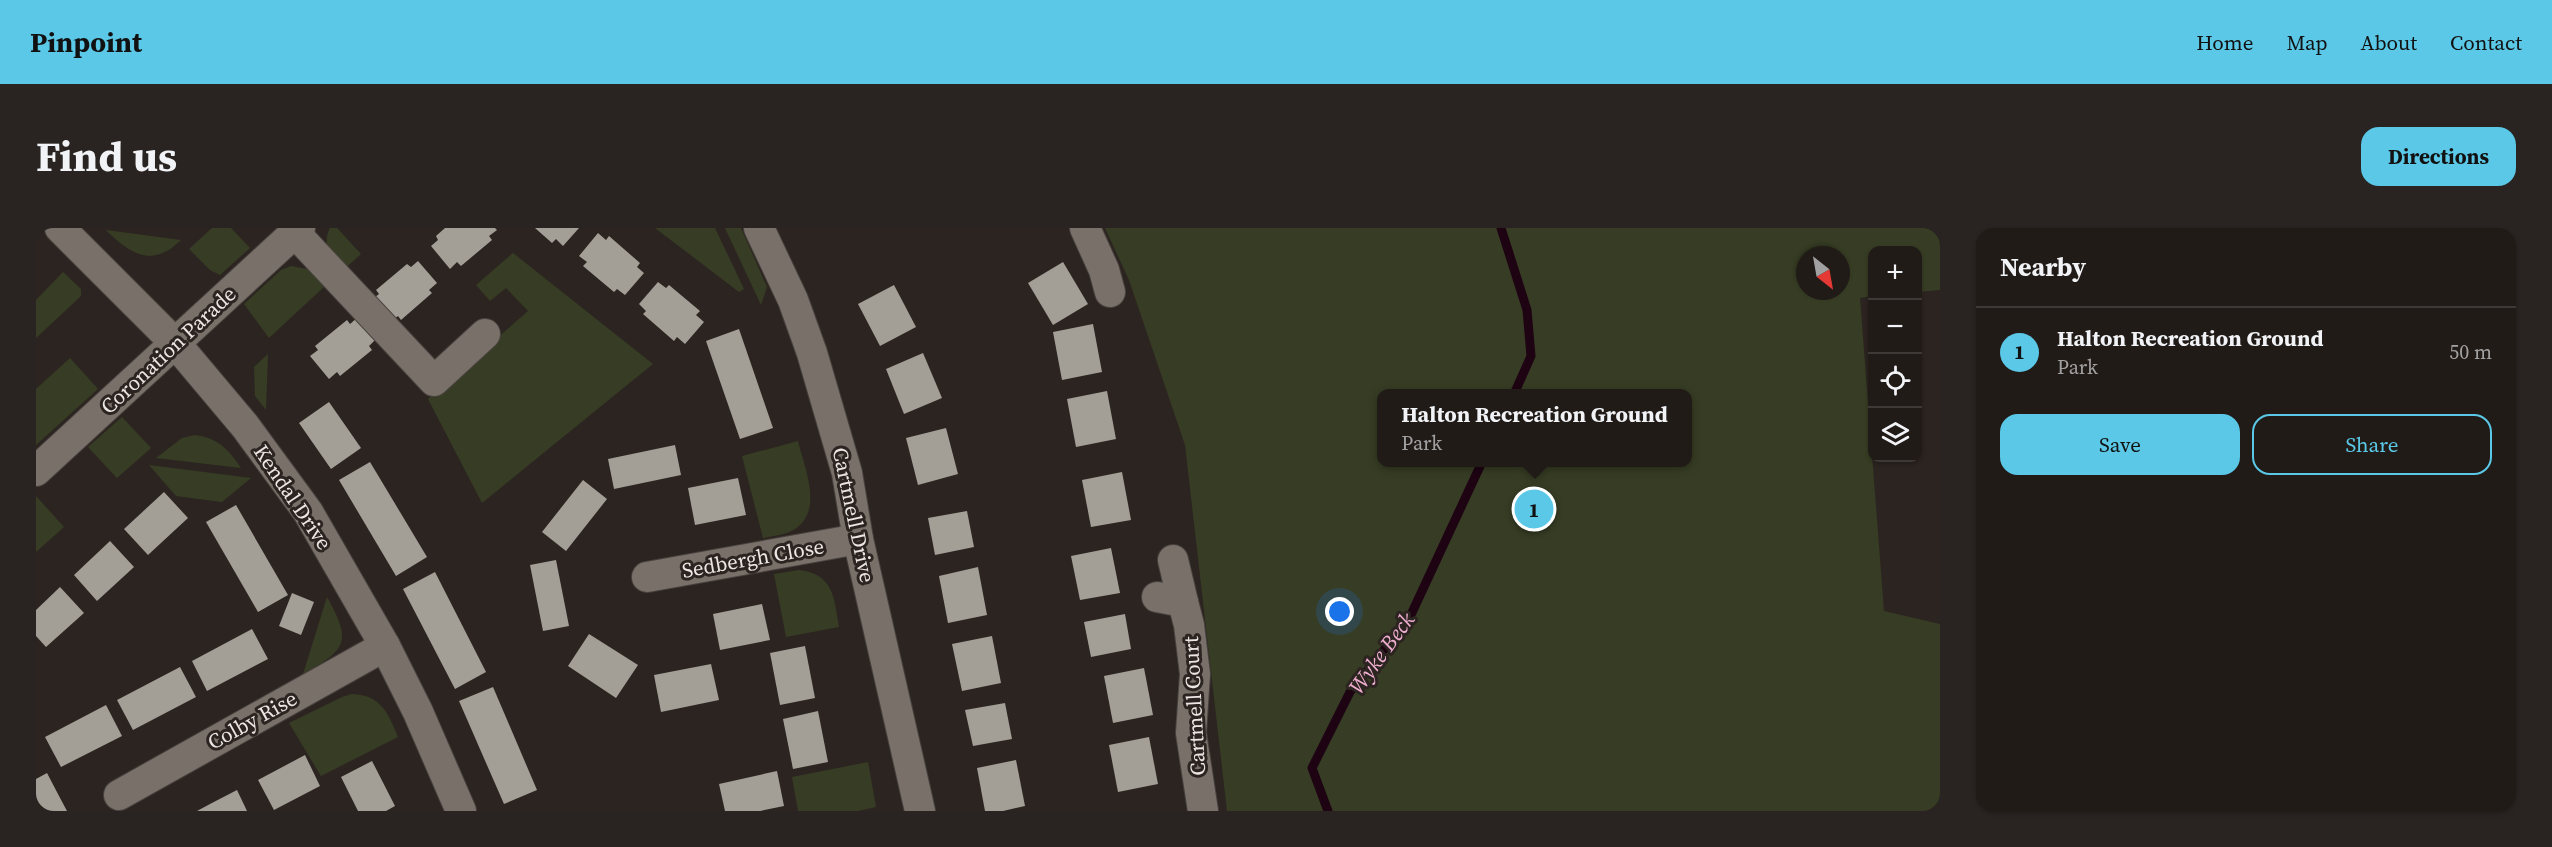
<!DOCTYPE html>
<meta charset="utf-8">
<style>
:root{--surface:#211b18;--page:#292421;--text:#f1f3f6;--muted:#a2a1a2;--line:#3e3937;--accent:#5ac8e6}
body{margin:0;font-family:"Source Serif 4",serif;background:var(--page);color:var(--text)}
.controls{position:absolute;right:18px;top:18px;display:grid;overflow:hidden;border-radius:12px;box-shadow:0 2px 4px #0004}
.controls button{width:54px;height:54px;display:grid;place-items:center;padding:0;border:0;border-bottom:2px solid var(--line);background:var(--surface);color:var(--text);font:30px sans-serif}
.compass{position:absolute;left:1760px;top:18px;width:54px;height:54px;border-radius:50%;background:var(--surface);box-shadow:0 2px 4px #0004;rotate:149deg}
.you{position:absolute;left:1304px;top:384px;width:21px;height:21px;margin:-15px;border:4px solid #fff;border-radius:50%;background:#1a73e8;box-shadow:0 0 0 9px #1a73e833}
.badge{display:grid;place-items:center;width:39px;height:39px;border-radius:50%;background:var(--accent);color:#111;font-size:20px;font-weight:700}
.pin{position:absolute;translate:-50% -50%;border:3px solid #fff;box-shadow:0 2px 6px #0006}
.popup{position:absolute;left:1341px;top:161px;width:315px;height:78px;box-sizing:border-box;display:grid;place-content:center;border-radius:12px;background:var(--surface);filter:drop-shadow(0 2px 4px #0005);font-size:20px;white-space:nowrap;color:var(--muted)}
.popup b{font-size:22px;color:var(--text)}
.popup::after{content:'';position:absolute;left:50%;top:100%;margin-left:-12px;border:12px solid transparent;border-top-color:var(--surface)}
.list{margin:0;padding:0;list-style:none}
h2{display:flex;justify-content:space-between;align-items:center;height:78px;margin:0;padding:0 24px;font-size:26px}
h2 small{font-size:20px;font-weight:400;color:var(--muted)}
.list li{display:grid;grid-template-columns:39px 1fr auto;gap:18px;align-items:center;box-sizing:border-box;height:90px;padding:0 24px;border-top:2px solid var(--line)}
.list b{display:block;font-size:22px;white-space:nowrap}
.list p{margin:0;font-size:20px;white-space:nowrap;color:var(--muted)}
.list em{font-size:20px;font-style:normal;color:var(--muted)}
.actions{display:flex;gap:12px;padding:18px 24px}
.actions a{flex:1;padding:14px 0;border:2px solid var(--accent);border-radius:18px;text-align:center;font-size:21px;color:var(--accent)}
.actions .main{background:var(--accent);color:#111}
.icon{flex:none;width:33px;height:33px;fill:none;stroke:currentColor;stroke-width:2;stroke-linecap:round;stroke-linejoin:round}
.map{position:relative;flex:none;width:1904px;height:583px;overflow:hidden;border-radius:18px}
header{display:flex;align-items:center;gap:36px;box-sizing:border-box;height:84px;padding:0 30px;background:var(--accent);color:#111}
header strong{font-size:28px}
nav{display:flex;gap:33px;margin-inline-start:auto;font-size:21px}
.intro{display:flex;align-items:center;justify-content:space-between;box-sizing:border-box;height:144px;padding:0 36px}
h1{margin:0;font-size:42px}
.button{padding:15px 27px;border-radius:18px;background:var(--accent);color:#111;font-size:21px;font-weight:700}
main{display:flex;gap:36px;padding:0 36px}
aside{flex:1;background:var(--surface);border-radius:18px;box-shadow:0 2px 4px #0004}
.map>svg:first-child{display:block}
</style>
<header>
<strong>Pinpoint</strong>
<nav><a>Home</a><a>Map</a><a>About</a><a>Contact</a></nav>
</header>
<div class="intro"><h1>Find us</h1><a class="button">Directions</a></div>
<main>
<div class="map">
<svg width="1904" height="583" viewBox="0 0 1904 583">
<rect width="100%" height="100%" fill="#2c2420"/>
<!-- green -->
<g fill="#373d24" fill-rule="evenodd">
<path d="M176,0H195L214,20L184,47L174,42L153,21Z"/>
<path d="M294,0H301L325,26L307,42C296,29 285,17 294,0Z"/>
<path d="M619,0H679L708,61L703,64Z"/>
<path d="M689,0H705L731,59L725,77Z"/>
<path d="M1069,0H1904V62L1882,64V22H1836V68L1824,70L1848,383L1904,396V583H1191L1149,217L1093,52ZM1769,27H1805V63H1769ZM1345,166H1651V234H1345Z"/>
<path d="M70,2L145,12C116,40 95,27 70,2Z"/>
<path d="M477,25L617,136L446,275L392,171L492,83L470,60L454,73L440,57Z"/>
<path d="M255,38L271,41L289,58L233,110L208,76L245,42Z"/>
<path d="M27,44L45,61V68L0,110V72Z"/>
<path d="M232,126L230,182L219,168L218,139Z"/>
<path d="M34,130L62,161L0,217V161Z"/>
<path d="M86,189L115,220L81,250L52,219Z"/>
<path d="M159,207C182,210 192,221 205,240L120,230L146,210Z"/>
<path d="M762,213C768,239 788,282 759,301C750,307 737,308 727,310L706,228Z"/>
<path d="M113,237L215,250L186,274L140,268Z"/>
<path d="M0,268L28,299L0,324Z"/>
<path d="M763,342C798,346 798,370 803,399L750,409L738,346Z"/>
<path d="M291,369C316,414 311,421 267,446Z"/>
<path d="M316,466C345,467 352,485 362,509L285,548L253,495L306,469Z"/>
<path d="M832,534L840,579L822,583H762L756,549Z"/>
</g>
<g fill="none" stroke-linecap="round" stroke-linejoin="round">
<!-- stream -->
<g stroke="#1e0313" stroke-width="9">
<path d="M1465,0L1491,82L1495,128L1478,166"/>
<path d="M1292,583L1276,540L1314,464L1373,391L1446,234"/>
</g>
</g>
<!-- building -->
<g fill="#a39f96">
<path d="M409,0H459L461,2L453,8L456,12L425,38L421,34L414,41L395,18L402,12L400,8Z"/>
<path d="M499,0H543L527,18L520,11L516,15Z"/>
<path d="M562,5L570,12L573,8L604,35L601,39L608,45L589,67L581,61L578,64L547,38L551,34L543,28Z"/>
<path d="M382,33L401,55L393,62L396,65L365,92L362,88L354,94L335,72L343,66L340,62L371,36L375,39Z"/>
<path d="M1027,34L1052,76L1017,97L992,55Z"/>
<path d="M622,54L630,60L633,57L664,83L660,87L668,94L649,116L641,109L638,113L607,86L610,83L603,76Z"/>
<path d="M858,57L880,99L844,118L822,76Z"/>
<path d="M322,89L340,111L333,118L336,122L304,148L301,144L293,151L274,128L282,122L279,118L311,92L314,96Z"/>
<path d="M1057,96L1066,144L1026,152L1017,104Z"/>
<path d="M703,101L737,200L704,211L670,113Z"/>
<path d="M887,125L906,170L868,186L850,141Z"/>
<path d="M1071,163L1080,211L1040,219L1031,171Z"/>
<path d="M293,174L325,220L295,241L263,195Z"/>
<path d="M910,200L922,246L882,257L870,210Z"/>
<path d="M639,217L645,247L578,261L572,231Z"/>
<path d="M334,234L391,329L360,348L303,252Z"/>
<path d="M1086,244L1095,292L1055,299L1046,252Z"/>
<path d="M702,250L710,287L659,297L652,260Z"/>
<path d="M547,252L571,271L530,323L506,304Z"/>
<path d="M128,264L152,290L112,327L88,301Z"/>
<path d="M200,277L252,367L222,384L170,294Z"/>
<path d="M931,283L938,319L899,327L892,290Z"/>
<path d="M74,313L98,339L61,373L38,347Z"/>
<path d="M1075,320L1084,365L1044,372L1035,328Z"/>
<path d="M520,332L533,398L507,403L494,337Z"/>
<path d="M942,339L951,387L912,395L903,348Z"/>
<path d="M399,344L450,444L419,461L367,361Z"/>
<path d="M24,359L48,385L10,419L0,408V382Z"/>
<path d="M256,365L278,374L265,407L243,398Z"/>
<path d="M726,376L734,412L684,422L677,386Z"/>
<path d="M1089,386L1095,421L1055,429L1048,394Z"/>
<path d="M216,401L232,431L171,463L156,433Z"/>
<path d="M553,406L602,437L580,470L532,438Z"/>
<path d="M956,408L965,455L926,463L916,416Z"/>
<path d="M769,418L779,470L744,477L734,425Z"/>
<path d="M675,436L683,472L625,484L618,447Z"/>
<path d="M144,439L160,469L97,502L81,472Z"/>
<path d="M1108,440L1117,487L1077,495L1068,448Z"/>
<path d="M457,459L501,562L468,576L423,473Z"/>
<path d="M969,475L976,511L937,518L929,482Z"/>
<path d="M70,477L86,508L25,539L9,509Z"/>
<path d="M782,483L792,534L757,541L747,491Z"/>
<path d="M1113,509L1122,556L1082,564L1073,517Z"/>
<path d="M269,527L284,558L238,582L222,552Z"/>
<path d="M980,532L989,578L967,583H949L941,540Z"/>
<path d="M336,533L359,578L350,583H322L305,549Z"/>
<path d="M741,543L748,578L724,583H689L683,556Z"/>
<path d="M11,545L23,568L31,583H0V551Z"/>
<path d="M201,562L211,583H161L174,576Z"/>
</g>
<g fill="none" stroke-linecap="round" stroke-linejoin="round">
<defs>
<g id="minor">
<path d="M24,0L140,116L209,198L272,284L349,418L382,484L425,583"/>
<path d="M723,0L757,72L776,125L811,245L822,311L884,583"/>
<path d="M1049,0L1068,42L1074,64"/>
<path d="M259,5L398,153L449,106"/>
<path d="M0,243L264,0"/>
<path d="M611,349L822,311"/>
<path d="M1121,369L1147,374L1137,332"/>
<path d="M1147,374L1153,397L1159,446L1155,505L1167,583"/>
<path d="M83,567L349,418"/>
</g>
</defs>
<!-- minor casing -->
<use href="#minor" stroke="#48423e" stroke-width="32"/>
<!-- minor -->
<use href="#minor" stroke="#79706a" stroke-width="30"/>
</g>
<g text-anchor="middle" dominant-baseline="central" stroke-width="6" stroke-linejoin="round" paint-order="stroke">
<!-- street labels -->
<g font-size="21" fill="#ece7e4" stroke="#2c2420">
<text transform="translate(132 122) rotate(-43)">Coronation Parade</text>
<text transform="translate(257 269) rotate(56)">Kendal Drive</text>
<text transform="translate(818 287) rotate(78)">Cartmell Drive</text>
<text transform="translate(717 330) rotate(-10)">Sedbergh Close</text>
<text transform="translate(1158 478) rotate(-93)">Cartmell Court</text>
<text transform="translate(216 492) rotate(-29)">Colby Rise</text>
</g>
<!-- water labels -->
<g font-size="22" font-style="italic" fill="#efaecf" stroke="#2c2420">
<text transform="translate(1345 425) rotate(-54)">Wyke Beck</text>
</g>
</g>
</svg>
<div class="controls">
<button>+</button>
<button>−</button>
<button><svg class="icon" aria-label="locate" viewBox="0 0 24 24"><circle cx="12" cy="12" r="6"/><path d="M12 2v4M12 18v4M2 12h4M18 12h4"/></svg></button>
<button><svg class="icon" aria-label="layers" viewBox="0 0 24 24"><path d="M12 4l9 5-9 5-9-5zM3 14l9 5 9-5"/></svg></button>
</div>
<svg class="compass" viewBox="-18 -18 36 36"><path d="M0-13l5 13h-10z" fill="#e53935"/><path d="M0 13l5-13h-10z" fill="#a2a1a2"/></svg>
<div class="you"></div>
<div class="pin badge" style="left:1498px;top:281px">1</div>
<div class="popup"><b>Halton Recreation Ground</b>Park</div>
</div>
<aside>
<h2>Nearby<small></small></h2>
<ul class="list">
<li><span class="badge">1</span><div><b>Halton Recreation Ground</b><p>Park</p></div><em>50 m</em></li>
</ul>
<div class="actions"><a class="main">Save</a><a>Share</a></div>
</aside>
</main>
